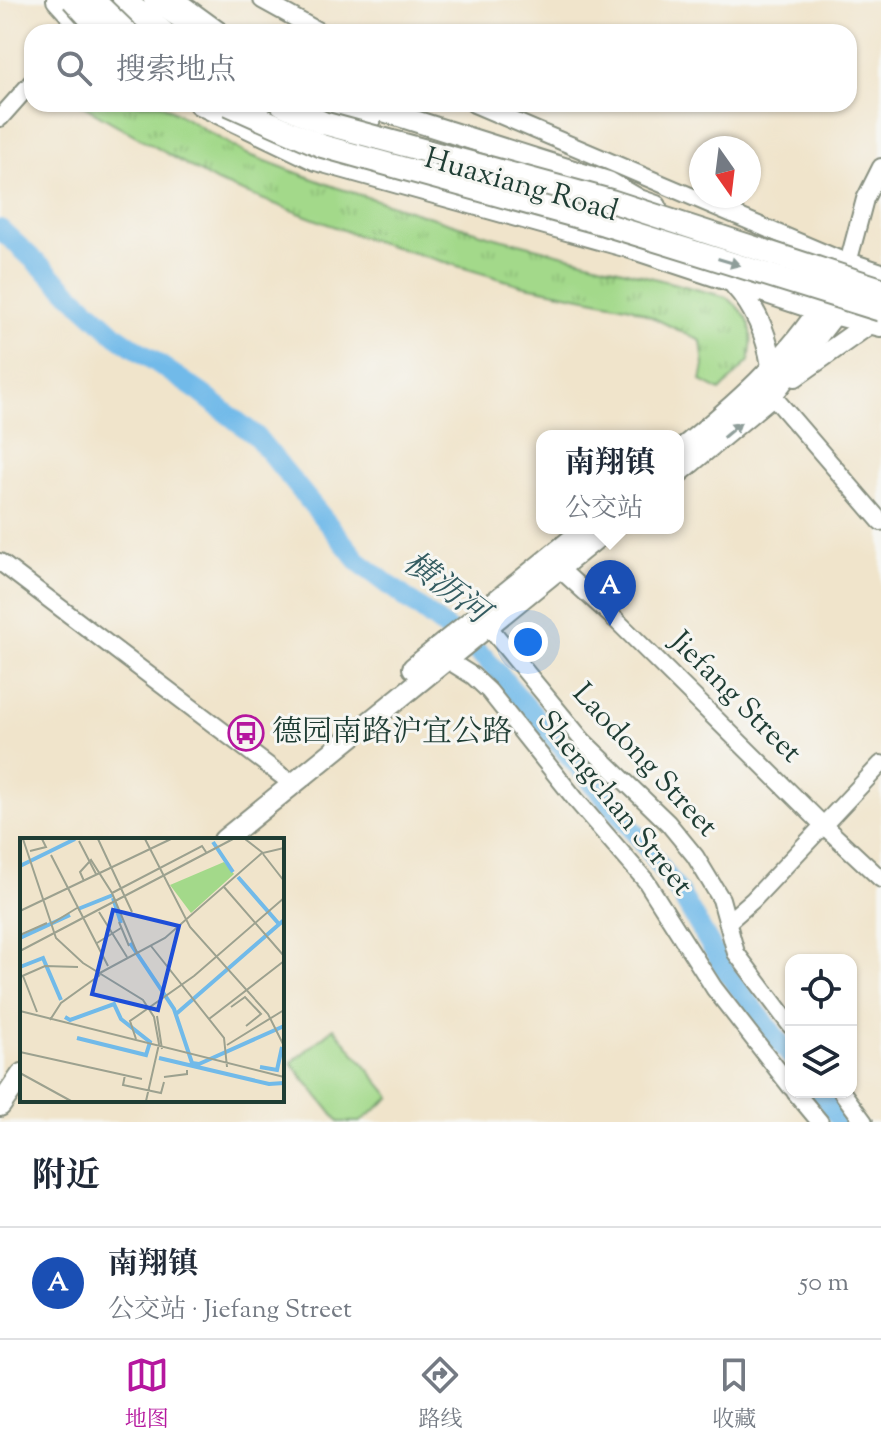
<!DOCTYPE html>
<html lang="zh">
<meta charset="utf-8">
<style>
:root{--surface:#fff;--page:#f2f2f3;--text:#1f2937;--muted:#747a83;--line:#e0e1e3;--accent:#b5179e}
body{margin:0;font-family:"Sorts Mill Goudy","Noto Serif SC",serif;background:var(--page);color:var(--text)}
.controls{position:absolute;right:24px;bottom:24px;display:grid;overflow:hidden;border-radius:16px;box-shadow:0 2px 6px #0004}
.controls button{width:72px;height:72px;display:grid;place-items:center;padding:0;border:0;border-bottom:2px solid var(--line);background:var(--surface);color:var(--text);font:40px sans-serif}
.compass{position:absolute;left:689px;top:136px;width:72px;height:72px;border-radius:50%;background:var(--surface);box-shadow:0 2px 6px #0004;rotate:166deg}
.you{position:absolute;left:528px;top:642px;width:28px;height:28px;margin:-20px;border:6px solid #fff;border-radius:50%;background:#1a73e8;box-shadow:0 0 0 12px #1a73e833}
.badge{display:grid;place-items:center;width:52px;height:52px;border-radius:50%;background:var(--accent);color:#fff;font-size:26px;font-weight:700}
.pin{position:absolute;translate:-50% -66px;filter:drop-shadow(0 2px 4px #0008)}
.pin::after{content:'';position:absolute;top:42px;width:28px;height:24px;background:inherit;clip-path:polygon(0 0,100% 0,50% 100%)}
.popup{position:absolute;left:536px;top:430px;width:148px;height:104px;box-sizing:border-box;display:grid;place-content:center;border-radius:16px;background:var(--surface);filter:drop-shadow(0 2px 6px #0005);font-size:26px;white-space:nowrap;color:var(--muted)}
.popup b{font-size:30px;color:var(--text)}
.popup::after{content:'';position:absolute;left:50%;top:100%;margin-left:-16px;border:16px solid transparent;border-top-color:var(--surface)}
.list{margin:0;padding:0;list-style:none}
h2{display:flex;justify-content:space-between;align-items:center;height:104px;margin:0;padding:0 32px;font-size:34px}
h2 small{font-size:26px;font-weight:400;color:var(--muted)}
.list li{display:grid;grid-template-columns:52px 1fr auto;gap:24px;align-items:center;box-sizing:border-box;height:112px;padding:0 32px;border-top:2px solid var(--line)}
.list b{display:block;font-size:30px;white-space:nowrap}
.list p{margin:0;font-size:26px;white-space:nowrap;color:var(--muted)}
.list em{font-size:26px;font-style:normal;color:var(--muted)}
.icon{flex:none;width:44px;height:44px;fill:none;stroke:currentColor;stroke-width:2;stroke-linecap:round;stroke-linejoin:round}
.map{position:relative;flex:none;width:881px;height:1122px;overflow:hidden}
.search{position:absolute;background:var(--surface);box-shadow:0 2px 6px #0004;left:24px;right:24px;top:24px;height:88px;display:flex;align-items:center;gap:20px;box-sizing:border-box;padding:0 28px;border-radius:24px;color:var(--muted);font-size:30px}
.sheet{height:216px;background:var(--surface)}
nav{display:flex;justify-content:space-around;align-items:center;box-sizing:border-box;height:112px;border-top:2px solid var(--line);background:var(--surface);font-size:22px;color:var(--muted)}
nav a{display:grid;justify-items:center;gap:4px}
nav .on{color:var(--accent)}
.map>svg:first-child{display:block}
</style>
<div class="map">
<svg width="881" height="1122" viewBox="0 0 881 1122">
<defs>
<pattern id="park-tufts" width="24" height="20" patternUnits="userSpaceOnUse" patternTransform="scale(2)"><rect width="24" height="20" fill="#a3d98a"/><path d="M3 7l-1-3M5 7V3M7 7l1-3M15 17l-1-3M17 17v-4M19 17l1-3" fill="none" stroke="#8cbb78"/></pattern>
</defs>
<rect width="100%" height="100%" fill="#f6f6f2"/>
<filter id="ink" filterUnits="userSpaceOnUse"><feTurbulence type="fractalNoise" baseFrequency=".0125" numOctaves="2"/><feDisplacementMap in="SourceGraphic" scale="16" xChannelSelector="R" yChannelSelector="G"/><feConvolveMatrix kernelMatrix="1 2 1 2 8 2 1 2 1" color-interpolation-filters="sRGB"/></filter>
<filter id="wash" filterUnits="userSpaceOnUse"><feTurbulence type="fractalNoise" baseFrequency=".006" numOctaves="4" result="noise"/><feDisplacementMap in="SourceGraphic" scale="32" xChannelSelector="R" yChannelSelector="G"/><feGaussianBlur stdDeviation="1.8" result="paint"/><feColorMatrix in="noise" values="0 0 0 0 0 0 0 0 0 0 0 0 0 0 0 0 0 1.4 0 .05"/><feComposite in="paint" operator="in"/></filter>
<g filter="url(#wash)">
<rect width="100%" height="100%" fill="#f0e4cb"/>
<!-- park -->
<path fill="url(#park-tufts)" stroke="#618b5f" stroke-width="2" d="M80,104H161L247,154L335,187L488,235L726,297C752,316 755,330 749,361L720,391L701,381L704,365L701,341L631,307L521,285L364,238L217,182Z"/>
<!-- garden -->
<path fill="#a3d98a" stroke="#618b5f" stroke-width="2" d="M334,1028L391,1097L360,1122H339L291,1063Z"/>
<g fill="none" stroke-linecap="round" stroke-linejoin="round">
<!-- river -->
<g stroke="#71bae9" stroke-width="20">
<path d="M0,229L117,336L201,393L256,436L360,563L485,658L642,841L681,895L726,972L791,1057"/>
<path d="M819,1092L842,1122"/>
</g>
</g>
</g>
<g filter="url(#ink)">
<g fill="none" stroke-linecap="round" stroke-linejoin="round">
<defs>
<g id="minor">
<path d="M262,0L320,32"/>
<path d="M474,104L848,263L865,199L881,167"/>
<path d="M0,118L32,82"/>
<path d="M772,395L881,522"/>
<path d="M551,561L616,620L823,825L881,879"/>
<path d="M0,562L291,783"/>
<path d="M488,626L583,741L668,823L695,856L721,899L736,953L791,1026"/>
<path d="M438,654L473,676L489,691L576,800L646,881L714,988L791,1087"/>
<path d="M729,921L753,900L881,764"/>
<path d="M795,1092L820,1122"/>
<path d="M842,1092L864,1122"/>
</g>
<g id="major">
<path d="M57,0L86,32"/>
<path d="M154,0L183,20"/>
<path d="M174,0L218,32"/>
<path d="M199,104L316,160L628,247L818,310L881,326"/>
<path d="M331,104L372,117"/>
<path d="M361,104L608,182L639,200L656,206"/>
<path d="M803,256L848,263L881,274"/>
<path d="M735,285C756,308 767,335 772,366"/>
<path d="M795,376L870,323"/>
<path d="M678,452C732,408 788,360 825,300"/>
<path d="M678,473L772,395L840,307"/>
<path d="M413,668L586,528"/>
<path d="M224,840L609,528"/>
<path d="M0,1106L22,1074"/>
</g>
<path id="highway" d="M124,0L163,32"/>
</defs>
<!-- minor casing -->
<use href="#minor" stroke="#889080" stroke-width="20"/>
<!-- major casing -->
<use href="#major" stroke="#889080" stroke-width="24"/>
<!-- highway casing -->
<use href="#highway" stroke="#889080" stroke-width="26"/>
<!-- minor -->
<use href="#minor" stroke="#fff" stroke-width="16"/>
<!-- major -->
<use href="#major" stroke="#fff" stroke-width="20"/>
<!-- highway -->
<use href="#highway" stroke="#fff" stroke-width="22"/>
<defs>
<path id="major-bridge" d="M72,0L101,32"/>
<g id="highway-bridge">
<path d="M93,0L126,32"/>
<path d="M228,104L322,146L604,224L881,310"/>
<path d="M282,104L323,123L611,201L881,289"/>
</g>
</defs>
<!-- major-bridge casing -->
<use href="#major-bridge" stroke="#889080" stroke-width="24" stroke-linecap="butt"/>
<!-- highway-bridge casing -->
<use href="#highway-bridge" stroke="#889080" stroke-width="26" stroke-linecap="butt"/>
<!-- major-bridge -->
<use href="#major-bridge" stroke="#fff" stroke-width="20"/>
<!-- highway-bridge -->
<use href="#highway-bridge" stroke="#fff" stroke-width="22"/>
</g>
<!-- one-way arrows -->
<defs><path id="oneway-solid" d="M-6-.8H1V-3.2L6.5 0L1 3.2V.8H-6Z" transform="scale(2)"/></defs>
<g fill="#8f9e9a">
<use href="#oneway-solid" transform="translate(729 262) rotate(17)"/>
<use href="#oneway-solid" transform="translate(732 430) rotate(-40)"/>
</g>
</g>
<!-- icons -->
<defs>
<symbol id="bus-ring" viewBox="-11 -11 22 22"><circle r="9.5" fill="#f6f6f2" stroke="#b5179e" stroke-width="1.5"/><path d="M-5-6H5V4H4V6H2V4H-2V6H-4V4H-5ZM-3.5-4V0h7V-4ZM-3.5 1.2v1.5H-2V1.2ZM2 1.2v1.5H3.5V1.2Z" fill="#b5179e"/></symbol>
</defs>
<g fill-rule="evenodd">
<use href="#bus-ring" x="226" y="713" width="40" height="40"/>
</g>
<g text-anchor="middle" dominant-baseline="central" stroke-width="6" stroke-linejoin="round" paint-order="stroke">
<!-- street labels -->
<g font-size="30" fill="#1f3d34" stroke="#f6f6f2">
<text transform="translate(521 186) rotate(16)">Huaxiang Road</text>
<text transform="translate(735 698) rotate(45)">Jiefang Street</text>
<text transform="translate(644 761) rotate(47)">Laodong Street</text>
<text transform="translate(614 804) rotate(51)">Shengchan Street</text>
</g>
<!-- poi labels -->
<g font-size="30" fill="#1f3d34" stroke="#f6f6f2" text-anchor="start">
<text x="272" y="733">德园南路沪宜公路</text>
</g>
<!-- water labels -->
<g font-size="32" font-style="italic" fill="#345c61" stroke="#f6f6f2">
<text transform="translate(445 589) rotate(37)">横沥河</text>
</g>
</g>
<!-- overview -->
<g transform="translate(20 838)">
<rect width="264" height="264" fill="#f0e4cb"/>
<path d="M204,24L214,36L171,75L150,47Z" fill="#a3d98a"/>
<path fill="none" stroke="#71bae9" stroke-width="4" d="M193,4L213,34M0,28L55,1M218,39L259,86M93,60L101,85M58,71L93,57M0,100L50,77M110,105L154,171L172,225L179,226L264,188M0,129L23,120L41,162M156,176L264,82M45,179L50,182L94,166L101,181L130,204L126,217L57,200M139,220L249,246L264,245M240,229L257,232L262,209"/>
<path fill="none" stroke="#9ca18f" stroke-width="2" d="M3,1L36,100L63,125L123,162L134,179L139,206L126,263M78,1L112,74M125,1L170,89L248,176L264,208M225,1L243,15L264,10M59,3L76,36M10,13L26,9L22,1M243,16L264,43M31,17L88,128M64,43L60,34L71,22L92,55L117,115M204,49L264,118M92,55L182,8L186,14M0,73L151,1M79,74L107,119M99,84L109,108M31,86L57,70M0,97L27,85M77,105L101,90M131,108L204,200L207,229M0,113L213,1M78,136L145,100L242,15M3,138L17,174M0,139L25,128L58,129M211,169L225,159L241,176L226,188M0,173L264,239M137,178L142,211M189,181L264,123M30,182L41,165L80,137M116,201L110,183L174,138L264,60M207,207L264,172M0,214L122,241M0,235L51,263M105,237L103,247L141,255L144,244M144,239L167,236V232"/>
<path fill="#1d4ed8" fill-opacity="0.15" stroke="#1d4ed8" stroke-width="4" d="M93,72L159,88L138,172L72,156Z"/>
<rect width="264" height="264" fill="none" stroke="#1f3d34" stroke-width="4"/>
</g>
</svg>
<div class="controls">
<button><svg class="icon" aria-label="locate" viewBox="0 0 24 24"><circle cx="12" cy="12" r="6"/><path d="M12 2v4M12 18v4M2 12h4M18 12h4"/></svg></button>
<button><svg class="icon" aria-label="layers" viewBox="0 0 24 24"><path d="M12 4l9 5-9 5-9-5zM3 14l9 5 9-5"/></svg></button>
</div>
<svg class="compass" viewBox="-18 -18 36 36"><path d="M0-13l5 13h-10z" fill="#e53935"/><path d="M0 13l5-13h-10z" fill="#747a83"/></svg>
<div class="you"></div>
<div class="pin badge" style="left:610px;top:626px;background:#1a4fb4">A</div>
<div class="popup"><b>南翔镇</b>公交站</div>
<div class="search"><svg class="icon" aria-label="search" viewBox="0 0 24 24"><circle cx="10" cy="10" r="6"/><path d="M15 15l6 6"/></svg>搜索地点</div>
</div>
<section class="sheet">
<h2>附近<small></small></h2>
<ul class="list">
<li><span class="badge" style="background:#1a4fb4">A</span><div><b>南翔镇</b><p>公交站 · Jiefang Street</p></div><em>50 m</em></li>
</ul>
</section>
<nav>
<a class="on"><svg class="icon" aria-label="map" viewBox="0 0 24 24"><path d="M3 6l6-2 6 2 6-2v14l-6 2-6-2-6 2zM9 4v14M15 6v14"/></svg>地图</a>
<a><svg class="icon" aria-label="directions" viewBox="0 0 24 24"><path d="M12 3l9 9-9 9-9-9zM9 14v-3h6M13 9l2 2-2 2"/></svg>路线</a>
<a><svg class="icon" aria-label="saved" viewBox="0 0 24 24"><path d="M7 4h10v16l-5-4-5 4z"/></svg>收藏</a>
</nav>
